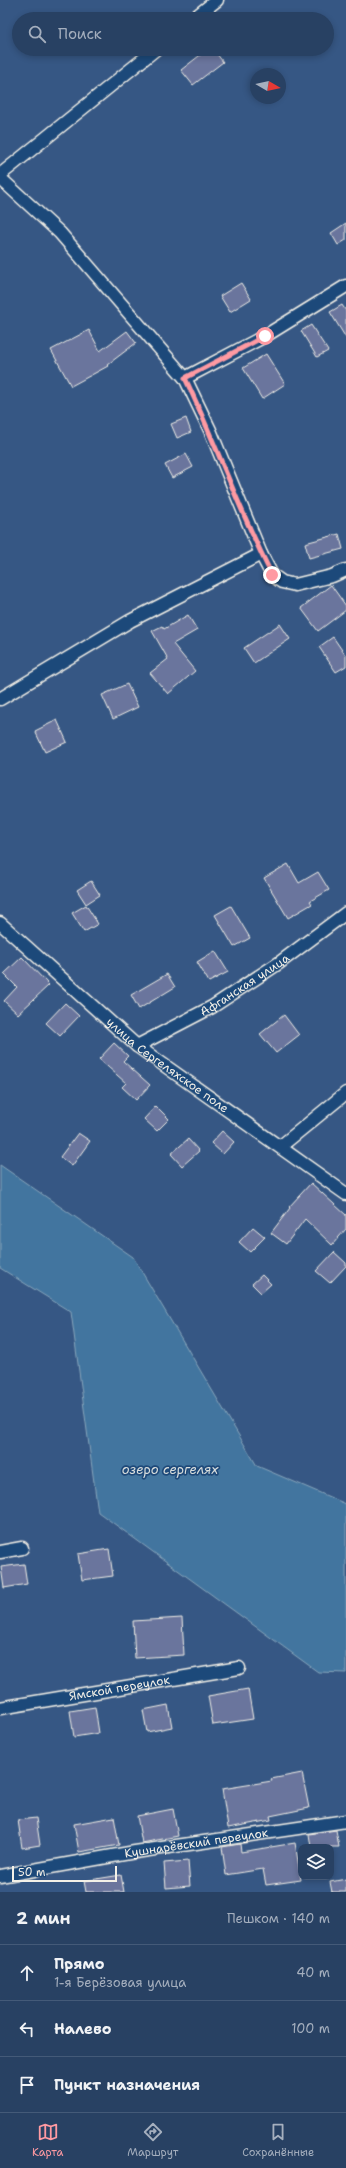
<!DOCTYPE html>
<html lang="ru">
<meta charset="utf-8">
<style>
:root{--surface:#284163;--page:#304869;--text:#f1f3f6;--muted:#a5afbe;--line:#445a78;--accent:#ff9aa2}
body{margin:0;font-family:"Shantell Sans",sans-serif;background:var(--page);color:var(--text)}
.controls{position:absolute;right:12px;bottom:12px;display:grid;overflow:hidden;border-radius:8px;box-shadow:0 2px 6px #0003}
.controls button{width:36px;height:36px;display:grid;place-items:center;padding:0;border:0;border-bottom:1px solid var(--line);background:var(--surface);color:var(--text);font:20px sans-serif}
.compass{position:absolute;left:250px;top:68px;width:36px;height:36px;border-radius:50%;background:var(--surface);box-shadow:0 2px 6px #0003;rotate:99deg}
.scale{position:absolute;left:12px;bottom:10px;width:105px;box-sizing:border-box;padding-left:4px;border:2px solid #f4f1e8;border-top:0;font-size:11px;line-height:14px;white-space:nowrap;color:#f4f1e8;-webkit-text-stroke:3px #1f4a7a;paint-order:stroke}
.stop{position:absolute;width:12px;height:12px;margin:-9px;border:3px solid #ff9aa2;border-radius:50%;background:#fff}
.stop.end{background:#ff9aa2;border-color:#fff;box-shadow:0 1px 4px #0008}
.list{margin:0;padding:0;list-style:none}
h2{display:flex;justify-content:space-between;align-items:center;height:52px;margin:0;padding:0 16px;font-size:17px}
h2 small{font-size:13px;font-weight:400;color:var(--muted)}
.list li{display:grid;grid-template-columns:26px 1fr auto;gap:12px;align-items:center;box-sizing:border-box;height:56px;padding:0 16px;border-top:1px solid var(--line)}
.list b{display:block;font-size:15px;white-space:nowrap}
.list p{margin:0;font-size:13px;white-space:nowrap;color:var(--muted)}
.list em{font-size:13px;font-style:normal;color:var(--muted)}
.icon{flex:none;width:22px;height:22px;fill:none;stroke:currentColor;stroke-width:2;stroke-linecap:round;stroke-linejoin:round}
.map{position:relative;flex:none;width:346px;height:1892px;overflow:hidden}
.search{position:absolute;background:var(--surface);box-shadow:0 2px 6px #0003;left:12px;right:12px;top:12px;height:44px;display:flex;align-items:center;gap:10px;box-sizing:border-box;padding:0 14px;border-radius:22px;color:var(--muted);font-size:15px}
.sheet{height:220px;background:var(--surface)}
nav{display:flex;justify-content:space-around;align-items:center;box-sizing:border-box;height:56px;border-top:1px solid var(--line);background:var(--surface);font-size:11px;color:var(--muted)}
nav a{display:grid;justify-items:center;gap:2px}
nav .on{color:var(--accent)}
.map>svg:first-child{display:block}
</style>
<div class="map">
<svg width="346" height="1892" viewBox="0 0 346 1892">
<rect width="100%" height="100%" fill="#365784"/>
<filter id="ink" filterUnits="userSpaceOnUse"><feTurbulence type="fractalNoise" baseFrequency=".025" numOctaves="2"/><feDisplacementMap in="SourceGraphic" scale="8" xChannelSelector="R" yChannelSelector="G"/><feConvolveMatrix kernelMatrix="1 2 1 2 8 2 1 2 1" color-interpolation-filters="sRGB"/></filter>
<g filter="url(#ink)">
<!-- water -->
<path fill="#42759f" stroke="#89a7bc" d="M0,1165L133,1257L257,1466L346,1504V1673L318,1672L98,1512L71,1312L0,1268Z"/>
<!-- building -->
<g fill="#6a749d" stroke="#f4f1e8">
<path d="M208,49H213L223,62L193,85L181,70Z"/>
<path d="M346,223V240L338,245L331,233Z"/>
<path d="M241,283L251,299L230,312L220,296Z"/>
<path d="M342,305L346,311V338L330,312Z"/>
<path d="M311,325L328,351L317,357L301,331Z"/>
<path d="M89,330L100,351L127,331L136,343L107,365L108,366L71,386L51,350Z"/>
<path d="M266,354L285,384L262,399L243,368Z"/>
<path d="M186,418L191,432L177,438L171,424Z"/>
<path d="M186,454L193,467L172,478L165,465Z"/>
<path d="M339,534L343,549L309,558L305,543Z"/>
<path d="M331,585L346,606V610L318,631L301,608Z"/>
<path d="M188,615L197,630L173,644L195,671L168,694L150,673L168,659L152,631L162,626L164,629Z"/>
<path d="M280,624L290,639L254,663L244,648Z"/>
<path d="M333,637L346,656V666L336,672L319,647Z"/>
<path d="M127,684L138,707L113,719L102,695Z"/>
<path d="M57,720L67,742L45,752L35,731Z"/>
<path d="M288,864L299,883L318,872L329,890L310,901L312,904L288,918L264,878Z"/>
<path d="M91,881L100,895L86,904L77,890Z"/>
<path d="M86,905L98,924L84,932L72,913Z"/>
<path d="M231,906L250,938L234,947L215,915Z"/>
<path d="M215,951L228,972L209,982L197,962Z"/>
<path d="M22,957L49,985L18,1014L4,1001L17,987L4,974Z"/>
<path d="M167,974L175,987L139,1009L131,995Z"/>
<path d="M65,1003L79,1016L60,1036L46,1023Z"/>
<path d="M284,1015L299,1035L276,1053L260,1034Z"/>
<path d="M114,1043L128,1056L123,1061L150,1085L136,1100L122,1087L126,1083L99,1059Z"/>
<path d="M156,1106L169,1119L157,1131L144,1119Z"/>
<path d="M222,1131L234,1142L223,1154L211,1143Z"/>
<path d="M78,1133L90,1141L72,1166L60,1157Z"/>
<path d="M188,1139L199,1151L182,1166L171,1154Z"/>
<path d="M311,1183L346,1215V1229L332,1245L305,1219L286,1244L271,1233L290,1208L289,1207Z"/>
<path d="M253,1227L265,1237L250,1252L239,1242Z"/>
<path d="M334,1252L346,1263V1266L330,1283L316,1271Z"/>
<path d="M262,1275L271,1284L261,1293L252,1284Z"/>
<path d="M109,1549L113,1576L82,1580L78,1554Z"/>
<path d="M24,1564L27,1584L4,1588L1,1567Z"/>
<path d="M182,1618L184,1655L135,1658L133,1621Z"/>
<path d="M248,1689L253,1719L213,1725L208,1696Z"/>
<path d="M168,1705L172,1727L147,1732L143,1710Z"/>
<path d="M95,1707L99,1733L74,1737L70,1711Z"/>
<path d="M302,1773L309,1808L270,1816L271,1820L228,1828L222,1789L272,1781L271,1779Z"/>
<path d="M173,1809L178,1836L142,1843L137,1816Z"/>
<path d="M114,1817L119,1845L79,1852L74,1824Z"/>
<path d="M36,1818L40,1845L22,1848L18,1820Z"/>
<path d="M336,1830L339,1847H311L309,1834Z"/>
<path d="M295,1843L301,1880L266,1885L263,1869L226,1875L222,1847L240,1844L241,1852Z"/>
<path d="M188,1861L190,1886L166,1888L164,1863Z"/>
<path d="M121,1875L124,1892H86L84,1881Z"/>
<path d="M346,1879V1892H332L330,1882Z"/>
</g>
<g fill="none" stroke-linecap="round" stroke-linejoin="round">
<defs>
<g id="minor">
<path d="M193,19L217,0"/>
<path d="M0,175L156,49"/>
<path d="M0,178L60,233L185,378L210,430L261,554L272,575L282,582L295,585L332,576L346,570"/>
<path d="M185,378L265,336L346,286"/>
<path d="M0,699L130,621L261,554"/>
<path id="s1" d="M0,923L137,1046L346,1194"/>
<path id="s2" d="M137,1046L212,1007L279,963L346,913"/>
<path d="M281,1146L346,1093"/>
<path d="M0,1552L22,1548"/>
<path id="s3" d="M0,1708L239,1668"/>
<path id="s4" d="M0,1876L135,1852L346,1821"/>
</g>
</defs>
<!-- minor casing -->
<use href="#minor" stroke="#f4f1e8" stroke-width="15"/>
<!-- minor -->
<use href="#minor" stroke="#1f4a7a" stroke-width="12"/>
</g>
</g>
<g fill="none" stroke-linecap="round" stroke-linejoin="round" filter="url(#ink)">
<!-- route -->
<path stroke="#ff9aa2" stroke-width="5" d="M265,336L185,378C216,443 239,511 272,575"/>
</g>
<g text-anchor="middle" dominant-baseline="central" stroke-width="3.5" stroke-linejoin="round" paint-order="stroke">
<!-- street labels -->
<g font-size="12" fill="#f4f1e8" stroke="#1f4a7a">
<text stroke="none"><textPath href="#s2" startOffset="124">Афганская улица</textPath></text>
<text stroke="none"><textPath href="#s1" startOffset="220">улица Сергеляхское поле</textPath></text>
<text stroke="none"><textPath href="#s3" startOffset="121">Ямской переулок</textPath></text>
<text stroke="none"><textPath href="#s4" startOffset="199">Кушнарёвский переулок</textPath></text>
</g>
<!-- water labels -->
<g font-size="13" font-style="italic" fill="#d9dedd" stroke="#1f4a7a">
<text x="170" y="1469">озеро сергелях</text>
</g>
</g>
</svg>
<div class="controls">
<button><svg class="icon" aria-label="layers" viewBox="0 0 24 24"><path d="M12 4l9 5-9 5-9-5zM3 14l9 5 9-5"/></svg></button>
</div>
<svg class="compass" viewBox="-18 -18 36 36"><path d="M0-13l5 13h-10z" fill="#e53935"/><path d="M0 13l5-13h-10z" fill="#a5afbe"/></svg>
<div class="scale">50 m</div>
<div class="stop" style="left:265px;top:336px"></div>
<div class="stop end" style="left:272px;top:575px"></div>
<div class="search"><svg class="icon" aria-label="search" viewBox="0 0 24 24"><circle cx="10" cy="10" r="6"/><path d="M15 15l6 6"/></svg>Поиск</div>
</div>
<section class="sheet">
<h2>2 мин<small>Пешком · 140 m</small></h2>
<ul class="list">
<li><svg class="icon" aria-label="ahead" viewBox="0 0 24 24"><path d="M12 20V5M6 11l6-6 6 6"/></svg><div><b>Прямо</b><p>1-я Берёзовая улица</p></div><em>40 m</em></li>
<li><svg class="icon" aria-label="left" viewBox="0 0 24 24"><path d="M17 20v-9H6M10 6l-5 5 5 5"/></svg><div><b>Налево</b></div><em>100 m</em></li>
<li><svg class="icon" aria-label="arrive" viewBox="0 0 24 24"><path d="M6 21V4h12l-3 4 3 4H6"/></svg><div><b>Пункт назначения</b></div></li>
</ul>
</section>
<nav>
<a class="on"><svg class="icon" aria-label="map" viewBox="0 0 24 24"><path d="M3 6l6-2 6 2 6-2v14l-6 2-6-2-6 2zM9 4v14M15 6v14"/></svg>Карта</a>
<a><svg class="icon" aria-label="directions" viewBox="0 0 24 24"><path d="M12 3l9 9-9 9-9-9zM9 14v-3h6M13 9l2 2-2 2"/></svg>Маршрут</a>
<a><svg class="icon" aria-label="saved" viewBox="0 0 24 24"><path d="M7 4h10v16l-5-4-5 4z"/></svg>Сохранённые</a>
</nav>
